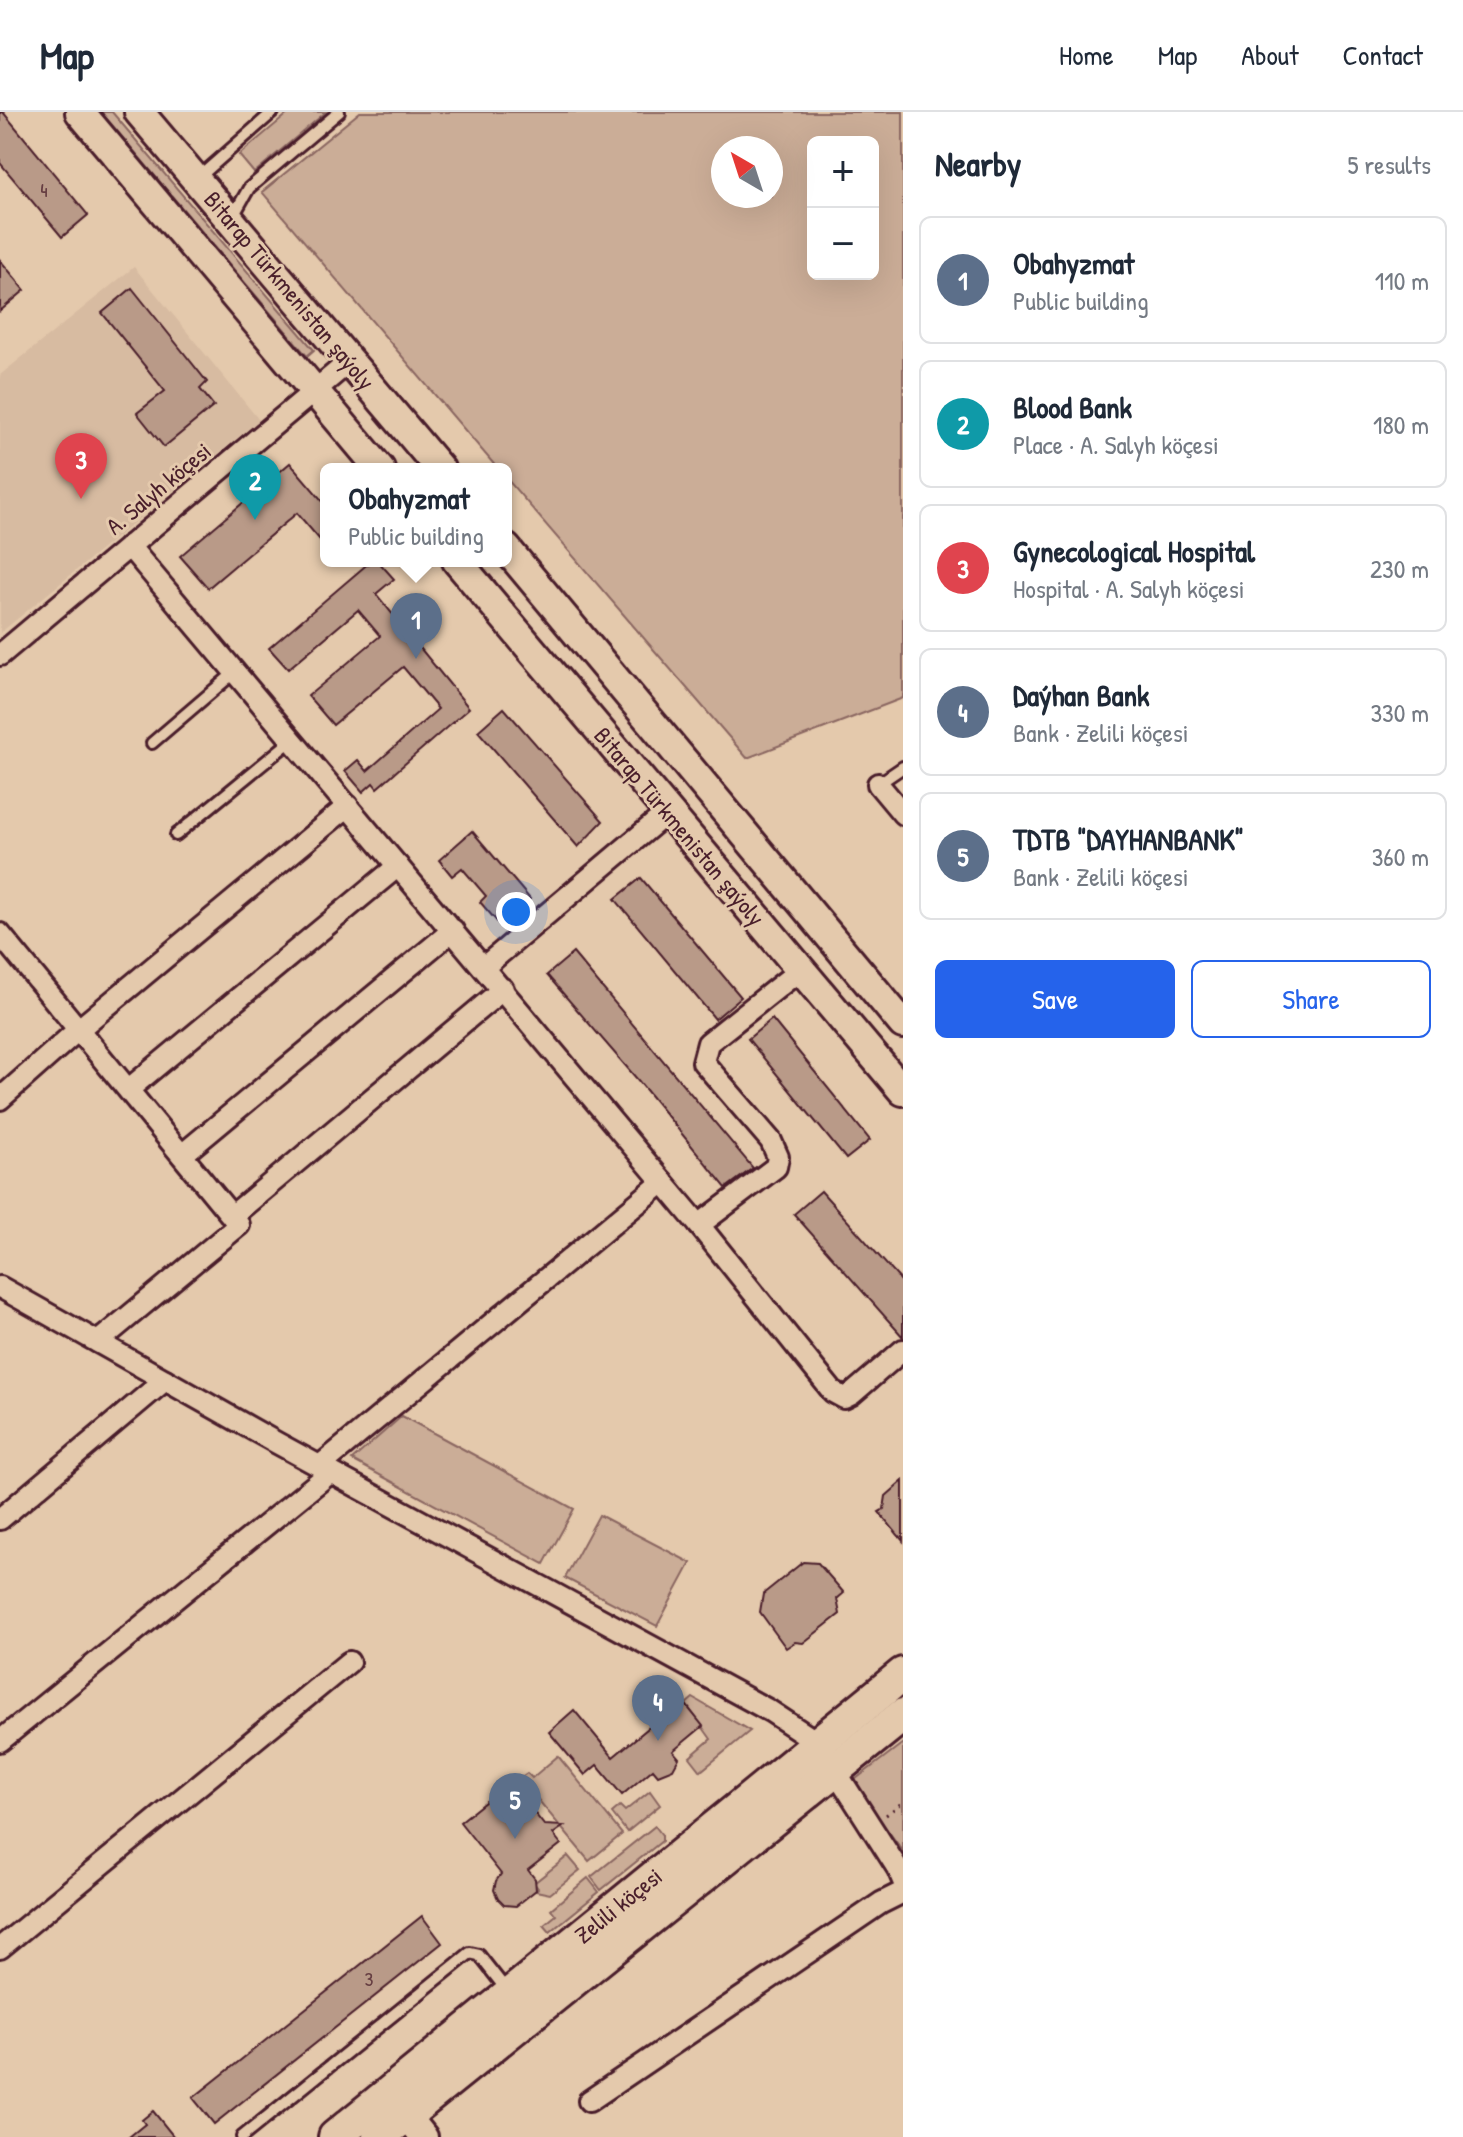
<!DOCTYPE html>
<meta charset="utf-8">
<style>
:root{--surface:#fff;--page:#f6f6f7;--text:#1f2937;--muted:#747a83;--line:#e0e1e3;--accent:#2563eb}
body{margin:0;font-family:"Patrick Hand",sans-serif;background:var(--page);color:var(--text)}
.controls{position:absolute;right:24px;top:24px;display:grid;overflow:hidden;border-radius:12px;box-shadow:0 8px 32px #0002}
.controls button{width:72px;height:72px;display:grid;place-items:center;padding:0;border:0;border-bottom:2px solid var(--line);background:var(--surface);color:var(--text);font:40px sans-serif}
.compass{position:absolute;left:711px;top:24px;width:72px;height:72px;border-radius:50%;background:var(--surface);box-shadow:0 8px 32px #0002;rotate:321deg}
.you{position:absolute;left:516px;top:800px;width:28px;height:28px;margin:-20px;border:6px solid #fff;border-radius:50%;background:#1a73e8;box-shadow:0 0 0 12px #1a73e833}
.badge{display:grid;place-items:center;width:52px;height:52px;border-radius:50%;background:var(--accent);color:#fff;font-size:26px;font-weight:700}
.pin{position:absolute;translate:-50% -66px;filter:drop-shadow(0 2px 4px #0008)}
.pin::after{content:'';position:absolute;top:42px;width:28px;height:24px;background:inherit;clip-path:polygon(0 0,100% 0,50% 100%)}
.popup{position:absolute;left:320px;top:351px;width:192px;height:104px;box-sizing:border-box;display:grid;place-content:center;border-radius:12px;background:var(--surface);filter:drop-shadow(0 2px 6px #0005);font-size:26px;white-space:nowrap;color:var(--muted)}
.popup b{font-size:30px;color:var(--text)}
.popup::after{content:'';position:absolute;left:50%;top:100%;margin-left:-16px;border:16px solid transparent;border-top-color:var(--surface)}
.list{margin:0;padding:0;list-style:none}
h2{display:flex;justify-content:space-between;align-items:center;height:104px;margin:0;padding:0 32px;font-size:34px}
h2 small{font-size:26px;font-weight:400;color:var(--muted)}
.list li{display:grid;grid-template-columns:52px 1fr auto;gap:24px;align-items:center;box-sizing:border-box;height:128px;margin:0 16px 16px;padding:0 16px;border:2px solid var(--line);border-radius:12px}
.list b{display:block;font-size:30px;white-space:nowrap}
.list p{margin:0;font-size:26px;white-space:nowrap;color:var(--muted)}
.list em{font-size:26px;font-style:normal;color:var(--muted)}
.actions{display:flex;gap:16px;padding:24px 32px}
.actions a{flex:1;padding:18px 0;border:2px solid var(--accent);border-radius:12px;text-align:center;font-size:28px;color:var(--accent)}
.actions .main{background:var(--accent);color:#fff}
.map{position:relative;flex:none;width:903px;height:2025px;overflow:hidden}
header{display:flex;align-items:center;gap:48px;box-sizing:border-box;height:112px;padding:0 40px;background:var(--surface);border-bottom:2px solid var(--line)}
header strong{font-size:38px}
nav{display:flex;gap:44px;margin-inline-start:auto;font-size:28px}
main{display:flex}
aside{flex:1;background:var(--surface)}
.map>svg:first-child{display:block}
</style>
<header>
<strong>Map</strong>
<nav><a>Home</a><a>Map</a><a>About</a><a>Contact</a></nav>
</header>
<main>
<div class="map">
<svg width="903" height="2025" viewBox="0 0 903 2025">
<rect width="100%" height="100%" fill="#e4c9ac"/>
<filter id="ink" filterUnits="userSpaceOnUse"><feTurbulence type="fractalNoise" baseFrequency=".0125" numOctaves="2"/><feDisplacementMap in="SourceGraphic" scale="16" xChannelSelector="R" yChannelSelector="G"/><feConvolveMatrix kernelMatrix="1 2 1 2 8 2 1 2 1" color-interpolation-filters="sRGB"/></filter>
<g filter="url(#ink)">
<!-- built -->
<path fill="#d7bba1" d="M134,155L259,308L0,521V263Z"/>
<!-- green -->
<g fill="#cbad97" stroke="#8a6661" stroke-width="2" fill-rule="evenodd">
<path d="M101,0H112L314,238L307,244Z"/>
<path d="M290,0H326L254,61L239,43Z"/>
<path d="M360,0H903V586L747,646L506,366V357H498L262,80ZM813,30H873V162H813ZM723,36H771V84H723Z"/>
<path d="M402,1304L574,1397L544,1452L352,1348Z"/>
<path d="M599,1403L691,1451L657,1514L565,1466Z"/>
<path d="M693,1586L750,1619L701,1659L690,1645L711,1627L686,1592Z"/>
<path d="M903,1631V1739L852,1670Z"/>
<path d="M558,1644L622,1722L589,1749L520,1666L527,1661L532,1666Z"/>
<path d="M650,1679L660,1693L627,1720L612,1701L620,1694L625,1699Z"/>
<path d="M655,1714L662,1723V1729L601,1778L591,1765Z"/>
<path d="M568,1744L580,1758L550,1782L536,1779L538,1776L534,1771Z"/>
<path d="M588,1766L599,1780L550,1820L544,1813L556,1803L551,1797Z"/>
</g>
<!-- building -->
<g fill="#b99a88" stroke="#4a1f2b" stroke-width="2">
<path d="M0,0H3L88,103L62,125L0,51Z"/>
<path d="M0,148L25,178L0,199Z"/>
<path d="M132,176L207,270L200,277L214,294L164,335L137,301L165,279L102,201Z"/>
<path d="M290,351L326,393V435L297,401L208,476L180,444Z"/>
<path d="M371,449H378L394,467L376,482L469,596L377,676L373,671L363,680L345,659L358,648L367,659L438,597L403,555L333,613L308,584L380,524L358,498L288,557L269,536Z"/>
<path d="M504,596L603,709L578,735L478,619Z"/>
<path d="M472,719L530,787L500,813L480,790L486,784L462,756L452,764L439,748Z"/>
<path d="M641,766L741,885L715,907L615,787Z"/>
<path d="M573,841L753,1056L726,1076L637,967L547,863Z"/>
<path d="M772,907L870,1028L846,1047L748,927Z"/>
<path d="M821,1079L903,1171V1225L794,1102Z"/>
<path d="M903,1369V1429L879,1400L884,1397L886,1384Z"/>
<path d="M803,1450L818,1451L844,1481L837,1487L840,1502L803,1531L795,1530L786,1536L760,1500L763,1482Z"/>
<path d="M682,1588L703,1614L673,1639L679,1646L673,1657L658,1663L653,1657L622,1683L597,1653L585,1663L549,1620L574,1598L613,1645Z"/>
<path d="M510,1670L544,1713L564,1714L553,1722L561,1732L528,1758L535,1767L536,1778L516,1794L504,1793L498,1787L494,1778L496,1769L501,1762L460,1710Z"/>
<path d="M422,1804L442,1831L214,2012L193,1986Z"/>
<path d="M153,1999L174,2025H129L145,2012L142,2008Z"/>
</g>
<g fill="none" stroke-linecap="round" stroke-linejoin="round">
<defs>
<g id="service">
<path d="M197,67L273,0"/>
<path d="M232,106L249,76L339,0"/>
<path d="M152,631L235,560"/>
<path d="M878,672L903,655"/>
<path d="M176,723L292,628"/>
<path d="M242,2025L470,1841L479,1843L508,1880"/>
</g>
<g id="minor">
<path d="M129,434L699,1113L833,1280L844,1286L852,1282L903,1238"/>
<path d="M0,543L350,249"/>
<path d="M878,672L903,702"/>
<path d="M0,822L239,1113L98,1230"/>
<path d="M484,855L668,700"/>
<path d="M129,977L398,754"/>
<path d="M0,987L79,917L348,694"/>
<path d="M182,1043L453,818"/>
<path d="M232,1104L503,877"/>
<path d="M699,1113L776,1055L778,1045L771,1029L703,950L708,931L801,857"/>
<path d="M0,1175L277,1331L770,1599L817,1630L898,1757L903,1769"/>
<path d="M320,1354L663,1070"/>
<path d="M0,1407L165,1268"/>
<path d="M0,1629L331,1360"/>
<path d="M0,1836L349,1550"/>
<path d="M589,1989L881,1791L903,1780"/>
</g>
<path id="tertiary" d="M396,1990L424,2025"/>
<g id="secondary">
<path d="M80,0L380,357"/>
<path d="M139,0L440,357"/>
<path d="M506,436L903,912"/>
<path d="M457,449L903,979"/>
</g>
<g id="primary">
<path d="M335,2025L903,1562"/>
<path d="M379,2025L903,1603"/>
</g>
</defs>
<!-- service casing -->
<use href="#service" stroke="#4a1f2b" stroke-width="16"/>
<!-- minor casing -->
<use href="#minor" stroke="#4a1f2b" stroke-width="26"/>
<!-- tertiary casing -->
<use href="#tertiary" stroke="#4a1f2b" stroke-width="32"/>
<!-- secondary casing -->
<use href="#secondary" stroke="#4a1f2b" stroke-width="34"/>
<!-- primary casing -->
<use href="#primary" stroke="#4a1f2b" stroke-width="38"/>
<!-- path -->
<path stroke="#4a1f2b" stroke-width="3" stroke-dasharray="2 6" stroke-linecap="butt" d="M886,1703L903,1690"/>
<!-- service -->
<use href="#service" stroke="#e4c9ac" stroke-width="10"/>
<!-- minor -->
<use href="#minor" stroke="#e4c9ac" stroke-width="20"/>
<!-- tertiary -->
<use href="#tertiary" stroke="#e4c9ac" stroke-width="26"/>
<!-- secondary -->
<use href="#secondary" stroke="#e4c9ac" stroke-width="28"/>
<!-- primary -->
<use href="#primary" stroke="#e4c9ac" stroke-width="32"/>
</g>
</g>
<g text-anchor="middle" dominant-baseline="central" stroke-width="6" stroke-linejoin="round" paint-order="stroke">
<!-- number labels -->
<g font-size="20" fill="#663e42">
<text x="44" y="77">4</text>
<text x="369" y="1866">3</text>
</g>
<!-- street labels -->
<g font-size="24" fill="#4a1f2b" stroke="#e4c9ac">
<text transform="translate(290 178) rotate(50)">Bitarap Türkmenistan şaýoly</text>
<text transform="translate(158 376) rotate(-40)">A. Salyh köçesi</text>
<text transform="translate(680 714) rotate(50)">Bitarap Türkmenistan şaýoly</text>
<text transform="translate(618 1793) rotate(-39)">Zelili köçesi</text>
</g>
</g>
</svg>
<div class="controls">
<button>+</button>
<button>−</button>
</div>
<svg class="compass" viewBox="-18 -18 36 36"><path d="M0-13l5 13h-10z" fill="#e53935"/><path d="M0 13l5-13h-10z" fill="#747a83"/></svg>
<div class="you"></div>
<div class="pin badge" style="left:416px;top:547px;background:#5c6f8a">1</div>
<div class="popup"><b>Obahyzmat</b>Public building</div>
<div class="pin badge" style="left:255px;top:408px;background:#0f9aa8">2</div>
<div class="pin badge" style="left:81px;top:387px;background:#e0444e">3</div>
<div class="pin badge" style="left:658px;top:1629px;background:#5c6f8a">4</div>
<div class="pin badge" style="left:515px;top:1727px;background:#5c6f8a">5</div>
</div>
<aside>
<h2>Nearby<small>5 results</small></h2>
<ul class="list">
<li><span class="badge" style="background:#5c6f8a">1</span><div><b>Obahyzmat</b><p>Public building</p></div><em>110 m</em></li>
<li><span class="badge" style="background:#0f9aa8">2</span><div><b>Blood Bank</b><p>Place · A. Salyh köçesi</p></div><em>180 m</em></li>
<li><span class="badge" style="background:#e0444e">3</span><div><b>Gynecological Hospital</b><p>Hospital · A. Salyh köçesi</p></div><em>230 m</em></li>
<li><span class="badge" style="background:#5c6f8a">4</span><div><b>Daýhan Bank</b><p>Bank · Zelili köçesi</p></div><em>330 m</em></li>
<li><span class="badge" style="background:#5c6f8a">5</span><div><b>TDTB &quot;DAYHANBANK&quot;</b><p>Bank · Zelili köçesi</p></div><em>360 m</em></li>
</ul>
<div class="actions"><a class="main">Save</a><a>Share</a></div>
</aside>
</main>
